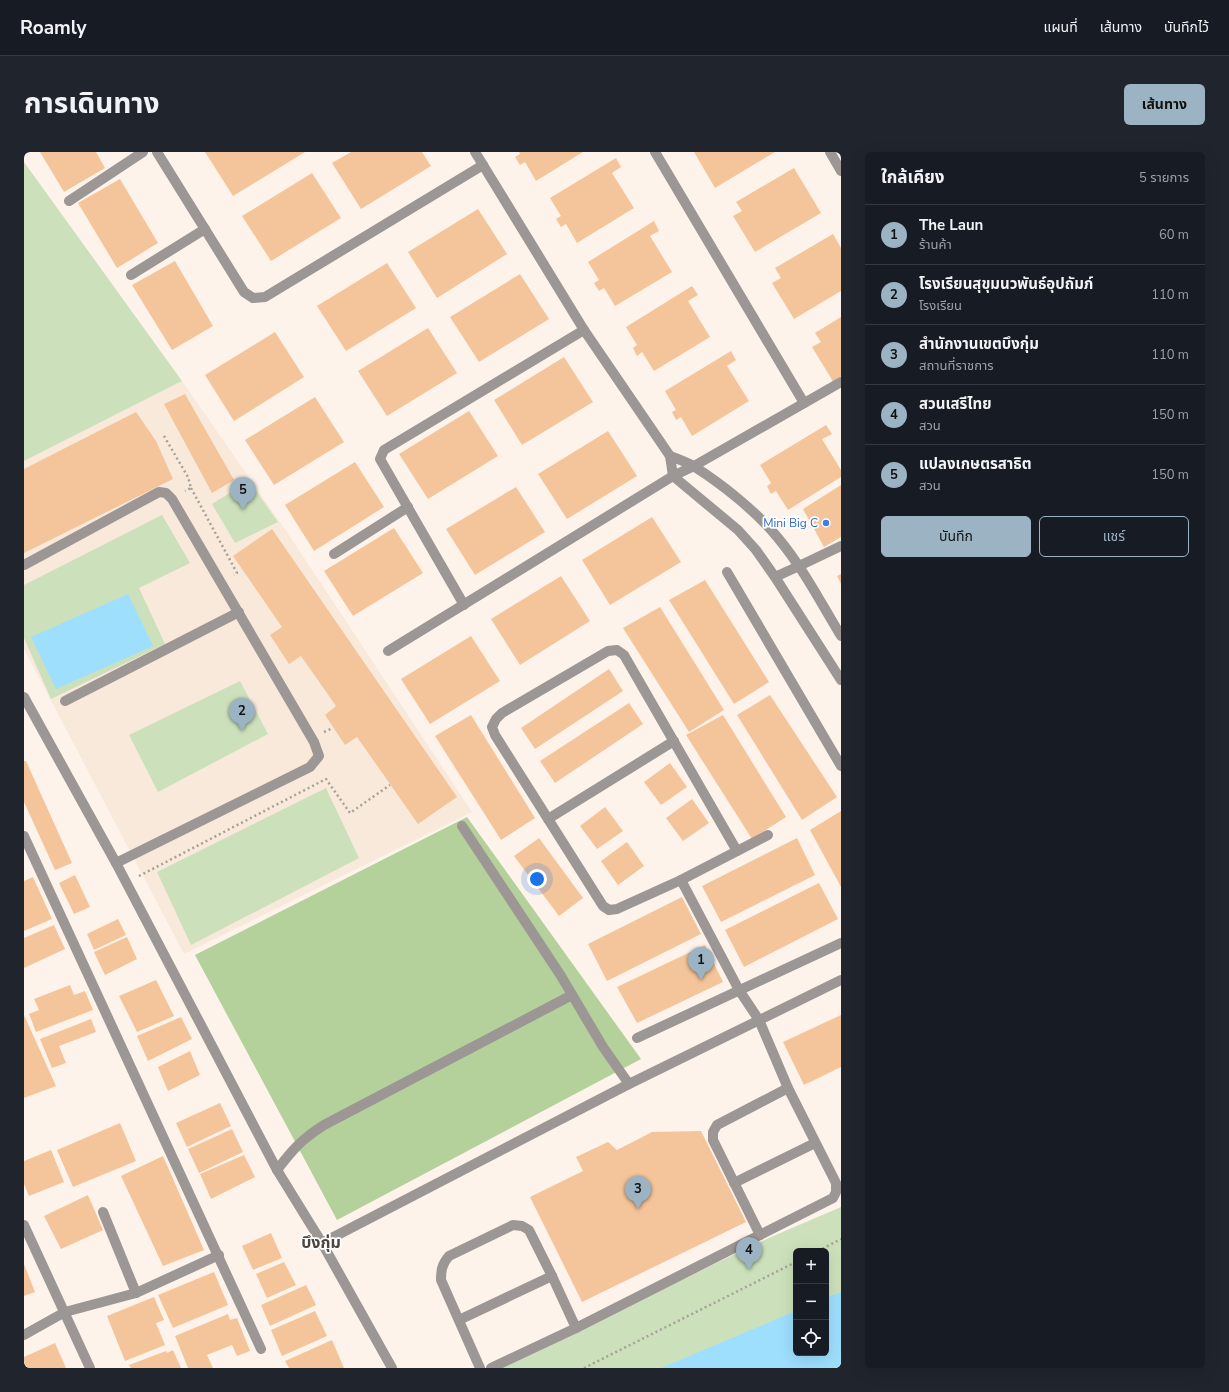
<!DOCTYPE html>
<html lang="th">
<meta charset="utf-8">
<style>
:root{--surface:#171b24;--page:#20242c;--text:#f1f3f6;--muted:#9ea1a6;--line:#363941;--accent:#9bb3c2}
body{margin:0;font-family:"Nunito Sans","Noto Sans Thai",sans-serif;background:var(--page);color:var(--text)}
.controls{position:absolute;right:12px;bottom:12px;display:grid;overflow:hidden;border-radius:6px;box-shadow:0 4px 16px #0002}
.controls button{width:36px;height:36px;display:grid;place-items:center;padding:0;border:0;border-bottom:1px solid var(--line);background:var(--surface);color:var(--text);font:20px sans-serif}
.you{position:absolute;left:513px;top:727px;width:14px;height:14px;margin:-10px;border:3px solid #fff;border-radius:50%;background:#1a73e8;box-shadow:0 0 0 6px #1a73e833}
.badge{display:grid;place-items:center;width:26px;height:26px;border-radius:50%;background:var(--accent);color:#111;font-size:13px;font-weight:700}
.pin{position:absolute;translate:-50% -33px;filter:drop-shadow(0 1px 2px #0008)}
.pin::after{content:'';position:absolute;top:21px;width:14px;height:12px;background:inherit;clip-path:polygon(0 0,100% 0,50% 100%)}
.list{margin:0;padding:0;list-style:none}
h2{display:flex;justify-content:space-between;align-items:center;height:52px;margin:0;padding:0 16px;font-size:17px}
h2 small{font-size:13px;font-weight:400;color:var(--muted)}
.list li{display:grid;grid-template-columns:26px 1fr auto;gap:12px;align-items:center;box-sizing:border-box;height:60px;padding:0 16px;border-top:1px solid var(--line)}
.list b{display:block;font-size:15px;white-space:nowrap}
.list p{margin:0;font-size:13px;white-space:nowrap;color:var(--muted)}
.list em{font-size:13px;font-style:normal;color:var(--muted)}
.actions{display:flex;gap:8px;padding:12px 16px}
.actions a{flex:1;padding:9px 0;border:1px solid var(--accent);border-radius:6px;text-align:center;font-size:14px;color:var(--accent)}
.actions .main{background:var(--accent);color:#111}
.icon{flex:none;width:22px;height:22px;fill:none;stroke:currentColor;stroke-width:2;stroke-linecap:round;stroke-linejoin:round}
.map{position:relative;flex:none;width:817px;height:1216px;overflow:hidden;border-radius:6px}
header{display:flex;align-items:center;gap:24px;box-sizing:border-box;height:56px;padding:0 20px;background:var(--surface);border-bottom:1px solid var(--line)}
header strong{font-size:19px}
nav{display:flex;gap:22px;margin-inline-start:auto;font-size:14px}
.intro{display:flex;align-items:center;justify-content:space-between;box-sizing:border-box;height:96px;padding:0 24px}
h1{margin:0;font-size:28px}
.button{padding:10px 18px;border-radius:6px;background:var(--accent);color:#111;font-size:14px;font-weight:700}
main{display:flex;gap:24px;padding:0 24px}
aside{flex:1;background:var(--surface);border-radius:6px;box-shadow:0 4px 16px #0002}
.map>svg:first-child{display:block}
</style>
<header>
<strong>Roamly</strong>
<nav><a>แผนที่</a><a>เส้นทาง</a><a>บันทึกไว้</a></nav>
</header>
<div class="intro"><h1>การเดินทาง</h1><a class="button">เส้นทาง</a></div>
<main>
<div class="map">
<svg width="817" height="1216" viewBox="0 0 817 1216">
<rect width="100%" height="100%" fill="#fdf3eb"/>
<!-- built -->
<path fill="#f8e9da" d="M158,229L265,383L448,660L160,802L0,497V309Z"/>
<!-- green -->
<g fill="#cce1bb" fill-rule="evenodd">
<path d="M0,10L158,229L0,309Z"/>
<path d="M225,329L254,370L211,391L188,352Z"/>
<path d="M138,363L166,411L115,436L141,492L27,547L0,486V433Z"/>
<path d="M216,529L244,582L134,640L105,583Z"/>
<path d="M302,636L335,706L167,793L133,720Z"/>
<path d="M817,1055V1216H473L747,1085ZM772,1099H802V1201H772Z"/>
</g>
<!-- forest -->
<path fill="#b4d09b" d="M443,665L617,907L313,1068L171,803Z"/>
<!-- water -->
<g fill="#9edffd">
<path d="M104,442L129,494L32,537L7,485Z"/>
<path d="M817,1140V1216H637L772,1159V1201H802V1146Z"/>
</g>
<!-- building -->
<g fill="#f4c59a">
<path d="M16,0H72L81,16L40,40Z"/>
<path d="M181,0H281L209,44Z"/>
<path d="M327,0H398L407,14L337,57L308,11Z"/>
<path d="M495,0H559L512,29L501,10L496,13L491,5L496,2Z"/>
<path d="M670,0H751L691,36Z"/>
<path d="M592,6L597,15L588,21L610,56L553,91L542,72L537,75L532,67L537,64L526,46Z"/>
<path d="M770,16L797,61L731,100L709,64L718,59L712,50Z"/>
<path d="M288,21L317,66L247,109L218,64Z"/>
<path d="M96,27L134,91L93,116L54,51Z"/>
<path d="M454,57L483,102L413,146L384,100Z"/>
<path d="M630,69L635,79L626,84L648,120L591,154L580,136L575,139L570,131L575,128L564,110Z"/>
<path d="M809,82L817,96V139L770,167L748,131L757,126L751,116Z"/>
<path d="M151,109L189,174L148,198L108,133Z"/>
<path d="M363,111L392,156L322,199L293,154Z"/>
<path d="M496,122L525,167L455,210L426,165Z"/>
<path d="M668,134L674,143L664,149L686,185L630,219L618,200L613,204L609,196L613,193L602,175Z"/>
<path d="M817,165V227L810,231L788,195L797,190L791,181Z"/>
<path d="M404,176L433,221L363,264L334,219Z"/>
<path d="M251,180L280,225L210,269L181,223Z"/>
<path d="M707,199L712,208L703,214L725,249L668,284L657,265L652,268L648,260L652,258L641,239Z"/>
<path d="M540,205L569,250L498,293L470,248Z"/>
<path d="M161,242L210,328L188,341L140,252Z"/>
<path d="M291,245L320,290L250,333L221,288Z"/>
<path d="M445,259L474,304L404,347L375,302Z"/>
<path d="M112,260L132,289L149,327L0,401V317Z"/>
<path d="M802,273L808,282L798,287L817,318V325L764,358L752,339L747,342L743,334L747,331L736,313Z"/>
<path d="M584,279L613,324L543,367L514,322Z"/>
<path d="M331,310L360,355L290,399L261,353Z"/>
<path d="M817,333V385L800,395L779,357Z"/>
<path d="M492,335L521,380L451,423L422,377Z"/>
<path d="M628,365L657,410L586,453L558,408Z"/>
<path d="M370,376L399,421L329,464L300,419Z"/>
<path d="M248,377L433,645L394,672L333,585L321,593L301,563L312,554L277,504L265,512L246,483L258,475L209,404Z"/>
<path d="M817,422V432L813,424Z"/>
<path d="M537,424L566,469L496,513L467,467Z"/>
<path d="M681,428L745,530L710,552L645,448Z"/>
<path d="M636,455L700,558L665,580L599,476Z"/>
<path d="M447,484L476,529L406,572L377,527Z"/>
<path d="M585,517L599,539L511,597L497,576Z"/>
<path d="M746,543L813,645L778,668L713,563Z"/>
<path d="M605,551L619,572L531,631L516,609Z"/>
<path d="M447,563L511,666L477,688L411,584Z"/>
<path d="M699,563L762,665L728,687L662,583Z"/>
<path d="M0,609H2L48,711L31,718L0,650Z"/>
<path d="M646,611L663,635L637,653L620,630Z"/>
<path d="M668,647L685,671L659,689L642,666Z"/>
<path d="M581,655L599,679L573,697L556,674Z"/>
<path d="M817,659V735L786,678Z"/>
<path d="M515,686L559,746L535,764L490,704Z"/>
<path d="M773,686L791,723L697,770L678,734Z"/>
<path d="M603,690L620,714L594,733L577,709Z"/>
<path d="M51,723L66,755L50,762L35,731Z"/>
<path d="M9,725L28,767L0,779V729Z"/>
<path d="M795,731L814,767L720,815L701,778Z"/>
<path d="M658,745L677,782L583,829L564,792Z"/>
<path d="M94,767L102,783L70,798L63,782Z"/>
<path d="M30,773L41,797L0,816V786Z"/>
<path d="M103,785L113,807L81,823L70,800Z"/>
<path d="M681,793L699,830L613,871L593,835Z"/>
<path d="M132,828L150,864L113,880L95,844Z"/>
<path d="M46,833L50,843L61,839L69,858L12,880L5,862L15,858L10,847Z"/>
<path d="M0,863L32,934L0,946Z"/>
<path d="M817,863V915L780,933L759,890Z"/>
<path d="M157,865L168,887L124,909L113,884Z"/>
<path d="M67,867L72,880L35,894L42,911L28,916L16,887Z"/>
<path d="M166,899L176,923L144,939L134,915Z"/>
<path d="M196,951L207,974L163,995L152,971Z"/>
<path d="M96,971L112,1009L49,1035L33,998Z"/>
<path d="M208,977L219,1000L175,1021L164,997Z"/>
<path d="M677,979L722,1070L558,1150L506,1045L559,1019L552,1005L584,990L593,998L628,980Z"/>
<path d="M27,998L40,1030L5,1044L0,1032V1009Z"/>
<path d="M220,1003L231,1025L187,1047L176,1022Z"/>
<path d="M139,1004L180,1098L139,1114L97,1024Z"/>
<path d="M64,1043L79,1078L37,1097L20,1064Z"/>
<path d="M247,1081L258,1106L229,1118L218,1094Z"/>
<path d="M260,1110L272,1133L243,1146L232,1122Z"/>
<path d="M0,1112L11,1140L0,1144Z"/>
<path d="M190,1120L204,1153L149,1176L134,1143Z"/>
<path d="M282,1133L292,1153L246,1174L237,1153Z"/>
<path d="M130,1145L140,1168L132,1171L141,1193L101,1209L83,1164Z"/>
<path d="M291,1159L303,1184L258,1204L247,1178Z"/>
<path d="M204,1162L206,1168L213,1166L226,1199L213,1204L208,1193L183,1203L189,1216H164L151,1184Z"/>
<path d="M308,1188L320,1216H265L261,1209Z"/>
<path d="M31,1191L42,1216H3L0,1209V1205Z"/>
<path d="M149,1198L157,1216H107L105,1213L142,1199L143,1201Z"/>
</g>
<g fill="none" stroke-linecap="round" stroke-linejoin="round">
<!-- path -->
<g stroke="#a79f9a" stroke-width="2.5" stroke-dasharray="2 3" stroke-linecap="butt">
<path d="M140,284L164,325L167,336L161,339"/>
<path d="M167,336L213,421L210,423"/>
<path d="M300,580L309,576"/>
<path d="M115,724L302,627L326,661L366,633"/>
<path d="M794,1099L817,1087"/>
<path d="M560,1216L772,1110"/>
</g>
<!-- minor -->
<g stroke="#9c9694" stroke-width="10">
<path d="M133,0L220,140L229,146L241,145L459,13"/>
<path d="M451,0L560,178L646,304L649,324L714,378L732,398L751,425L817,528"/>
<path d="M631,0L780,251"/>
<path d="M806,0L817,19"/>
<path d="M45,49L119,0"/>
<path d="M107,123L181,77"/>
<path d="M646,304C654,307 663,310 671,315C699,333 733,360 754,386C779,416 797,451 817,484"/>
<path d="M310,402L384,355"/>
<path d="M0,413L135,340L142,341L148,347L290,590L295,604L286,615L92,711"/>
<path d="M703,420L817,614"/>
<path d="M751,425L775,414L817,394"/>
<path d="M440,453L356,307L360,298L560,178"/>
<path d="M364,499L649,324L670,314L817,230"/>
<path d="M0,545L92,711L253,1018L298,1091"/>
<path d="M41,549L215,460"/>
<path d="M524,667L650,589"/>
<path d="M438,674L537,824L579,895L605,932"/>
<path d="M0,684L237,1197"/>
<path d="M657,728L744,683"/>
<path d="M613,886L817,791"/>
<path d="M253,1018C269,997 278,987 300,973L548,843"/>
<path d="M710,1031L791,991"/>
<path d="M79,1060L112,1141"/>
<path d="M0,1073L66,1216"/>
<path d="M736,1083L689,988V980L693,973L764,936"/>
<path d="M435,1168L528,1124"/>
<path d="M0,1183L41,1160L112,1141L195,1103"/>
<path d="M368,1216L298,1091L605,932L817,828"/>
<path d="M456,1216L417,1128C417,1118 418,1112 425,1104L489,1073L498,1074L505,1078L528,1124L552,1176"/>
<path d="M467,1216L552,1176L809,1046L812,1040V1031L764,936L735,868L715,838L657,728L593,757L585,758L579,754L471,583L468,575L472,567L478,561L584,499L593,498L600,503L713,699"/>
</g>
</g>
<!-- markers -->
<circle fill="#3f7fe0" stroke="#fff" stroke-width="1.5" cx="802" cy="371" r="4"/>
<g text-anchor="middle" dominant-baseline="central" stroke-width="3.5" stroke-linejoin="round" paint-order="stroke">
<!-- shop labels -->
<g font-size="12" fill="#366cbe" stroke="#fff" text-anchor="end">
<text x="794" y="371">Mini Big C</text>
</g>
<!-- district labels -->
<g font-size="16" font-weight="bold" fill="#4c443d" stroke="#fff">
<text x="297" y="1091">บึงกุ่ม</text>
</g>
</g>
</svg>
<div class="controls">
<button>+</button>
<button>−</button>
<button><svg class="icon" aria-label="locate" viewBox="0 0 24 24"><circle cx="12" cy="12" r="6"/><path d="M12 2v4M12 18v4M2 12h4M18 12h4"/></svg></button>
</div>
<div class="you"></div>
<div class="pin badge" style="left:677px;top:828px">1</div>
<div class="pin badge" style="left:218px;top:579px">2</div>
<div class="pin badge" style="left:614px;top:1057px">3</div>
<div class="pin badge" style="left:725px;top:1118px">4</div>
<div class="pin badge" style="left:219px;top:358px">5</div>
</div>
<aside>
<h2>ใกล้เคียง<small>5 รายการ</small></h2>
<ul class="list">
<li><span class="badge">1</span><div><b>The Laun</b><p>ร้านค้า</p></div><em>60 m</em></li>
<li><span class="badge">2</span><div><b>โรงเรียนสุขุมนวพันธ์อุปถัมภ์</b><p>โรงเรียน</p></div><em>110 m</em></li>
<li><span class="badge">3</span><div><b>สำนักงานเขตบึงกุ่ม</b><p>สถานที่ราชการ</p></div><em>110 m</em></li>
<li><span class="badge">4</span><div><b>สวนเสรีไทย</b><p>สวน</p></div><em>150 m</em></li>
<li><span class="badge">5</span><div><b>แปลงเกษตรสาธิต</b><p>สวน</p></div><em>150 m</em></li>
</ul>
<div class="actions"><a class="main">บันทึก</a><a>แชร์</a></div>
</aside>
</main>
